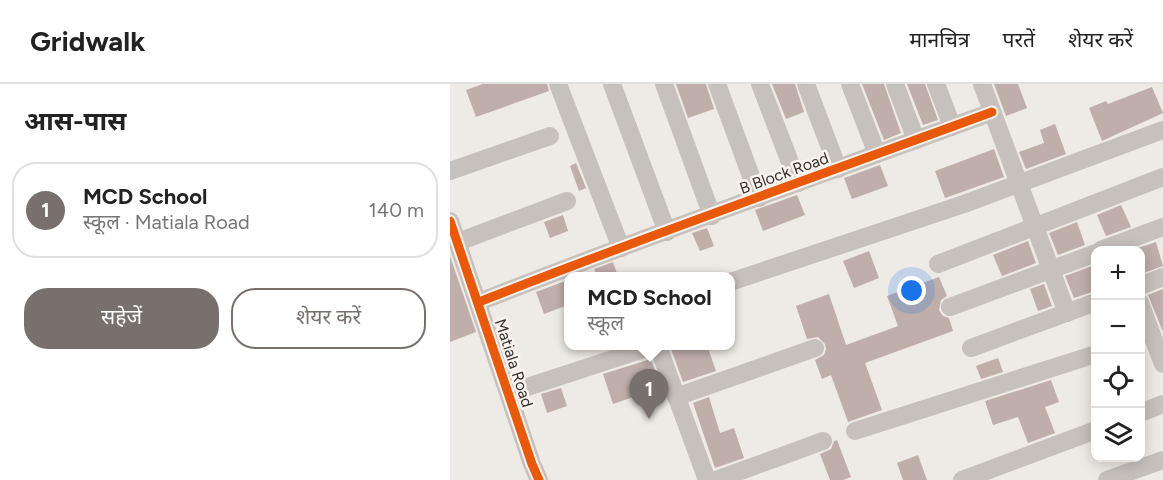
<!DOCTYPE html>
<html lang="hi">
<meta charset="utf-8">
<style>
:root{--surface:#fff;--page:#f6f6f6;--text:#222;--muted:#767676;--line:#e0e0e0;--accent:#78706d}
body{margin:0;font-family:Figtree,"Noto Sans Devanagari",sans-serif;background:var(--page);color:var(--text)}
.controls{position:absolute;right:18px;bottom:18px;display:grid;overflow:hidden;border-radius:12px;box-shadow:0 3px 15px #0003}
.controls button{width:54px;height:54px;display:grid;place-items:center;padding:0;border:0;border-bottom:2px solid var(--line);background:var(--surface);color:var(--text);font:30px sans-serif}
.you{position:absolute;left:462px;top:207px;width:21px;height:21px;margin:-15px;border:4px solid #fff;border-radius:50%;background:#1a73e8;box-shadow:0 0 0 9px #1a73e833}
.badge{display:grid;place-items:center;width:39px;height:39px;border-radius:50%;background:var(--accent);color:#fff;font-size:20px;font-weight:700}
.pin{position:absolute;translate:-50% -50px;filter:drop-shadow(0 2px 3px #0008)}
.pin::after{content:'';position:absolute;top:32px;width:21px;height:18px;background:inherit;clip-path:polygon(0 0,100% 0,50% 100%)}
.popup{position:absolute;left:114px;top:188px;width:171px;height:78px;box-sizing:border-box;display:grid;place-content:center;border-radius:12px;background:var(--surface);filter:drop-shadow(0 2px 4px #0005);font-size:20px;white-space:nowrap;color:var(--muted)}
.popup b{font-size:22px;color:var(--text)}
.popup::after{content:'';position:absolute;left:50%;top:100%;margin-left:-12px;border:12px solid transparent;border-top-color:var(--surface)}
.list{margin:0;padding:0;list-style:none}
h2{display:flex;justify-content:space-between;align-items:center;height:78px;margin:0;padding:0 24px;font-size:26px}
h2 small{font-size:20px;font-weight:400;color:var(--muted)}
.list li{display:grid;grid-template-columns:39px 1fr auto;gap:18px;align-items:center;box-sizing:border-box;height:96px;margin:0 12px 12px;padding:0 12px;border:2px solid var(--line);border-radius:24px}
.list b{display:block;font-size:22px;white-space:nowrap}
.list p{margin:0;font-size:20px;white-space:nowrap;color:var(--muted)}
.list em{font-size:20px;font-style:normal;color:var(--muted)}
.actions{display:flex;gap:12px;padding:18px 24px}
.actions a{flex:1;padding:14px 0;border:2px solid var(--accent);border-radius:24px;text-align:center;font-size:21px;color:var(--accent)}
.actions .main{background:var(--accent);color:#fff}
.icon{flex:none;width:33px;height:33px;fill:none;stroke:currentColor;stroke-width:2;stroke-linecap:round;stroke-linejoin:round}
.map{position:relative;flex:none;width:713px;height:396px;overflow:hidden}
header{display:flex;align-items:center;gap:36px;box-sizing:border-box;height:84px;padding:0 30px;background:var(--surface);border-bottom:2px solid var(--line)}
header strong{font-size:28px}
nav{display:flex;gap:33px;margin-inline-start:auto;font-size:21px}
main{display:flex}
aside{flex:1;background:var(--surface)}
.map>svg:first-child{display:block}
</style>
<header>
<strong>Gridwalk</strong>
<nav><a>मानचित्र</a><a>परतें</a><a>शेयर करें</a></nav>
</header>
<main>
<aside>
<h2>आस-पास<small></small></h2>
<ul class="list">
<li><span class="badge">1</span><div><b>MCD School</b><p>स्कूल · Matiala Road</p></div><em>140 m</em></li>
</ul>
<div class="actions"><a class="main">सहेजें</a><a>शेयर करें</a></div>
</aside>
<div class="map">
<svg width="713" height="396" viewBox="0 0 713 396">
<rect width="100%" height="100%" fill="#eeeae6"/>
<!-- building -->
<g fill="#bfaeaa">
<path d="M33,0H97L99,7L26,33L16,6Z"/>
<path d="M226,0H256L264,25L238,34Z"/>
<path d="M322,0H345L354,28L336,35Z"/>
<path d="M412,0H434L451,49L434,56Z"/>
<path d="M457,0H475L488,36L473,41Z"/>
<path d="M544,0H568L577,24L556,32Z"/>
<path d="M702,3L713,29L652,57L639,24L656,17L658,20Z"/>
<path d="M605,40L616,70L576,85L569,68L594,59L590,46Z"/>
<path d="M544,65L554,93L495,114L485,87Z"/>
<path d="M126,79L136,104L129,107L120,82Z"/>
<path d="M430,81L438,102L402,115L394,94Z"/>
<path d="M347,111L355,131L313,147L305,126Z"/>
<path d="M671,121L681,143L656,152L647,131Z"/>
<path d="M113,131L118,147L100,154L94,138Z"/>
<path d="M627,138L635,161L608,171L599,149Z"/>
<path d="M257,144L264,162L250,167L242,149Z"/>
<path d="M578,157L586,179L552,192L543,171Z"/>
<path d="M706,158L713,182L691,190L690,166H682Z"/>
<path d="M419,167L429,194L404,204L393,177Z"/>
<path d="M0,172L26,248L0,258Z"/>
<path d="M163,178L168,192H147L144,185Z"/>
<path d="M645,181V207L624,214L615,192Z"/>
<path d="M489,193L497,212L491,216L489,226L493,232L499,234L503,247L415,279L432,326L398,338L381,291L372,295L365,276L374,271L376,265L375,260L368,253L357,255L346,222L379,210L396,261L448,242L437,212Z"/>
<path d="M118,196V221L94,230L86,208Z"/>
<path d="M594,200L602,222L588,227L580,205Z"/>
<path d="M713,205V248L698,211Z"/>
<path d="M230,261H257L266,287L233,298L221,265Z"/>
<path d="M548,274L553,288L531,295L526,282Z"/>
<path d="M201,275L210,301L198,305V308L163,320L153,290Z"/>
<path d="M601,296L609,318L595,323L605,349L578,359L568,333L543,341L535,317Z"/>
<path d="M111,304L117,322L97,329L91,310Z"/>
<path d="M259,313L270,349L284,344L294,374L265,384L243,319Z"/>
<path d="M387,356L401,393L393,396H380L370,370L381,365L384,357Z"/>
<path d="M468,371L477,396H453L447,379Z"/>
</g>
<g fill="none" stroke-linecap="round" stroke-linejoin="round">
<!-- minor -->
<g stroke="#c7c1be" stroke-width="18">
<path d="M108,0L171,164"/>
<path d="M162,0L217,148"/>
<path d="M214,0L262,132"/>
<path d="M267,0L309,114"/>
<path d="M310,0L348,99"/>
<path d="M356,0L388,85"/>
<path d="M400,0L427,70"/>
<path d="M445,0L466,56"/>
<path d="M486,0L502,42"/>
<path d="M532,0L617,229"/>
<path d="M0,87L100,52"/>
<path d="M0,137L82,380L89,396"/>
<path d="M8,158L117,117"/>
<path d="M651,166L713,143"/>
<path d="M488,180L713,93"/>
<path d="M280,198L514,120L713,46"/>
<path d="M690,202L713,193"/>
<path d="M29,218C198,151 371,91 542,28"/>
<path d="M690,219L713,280"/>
<path d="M500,223L646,169"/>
<path d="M208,262L257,396"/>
<path d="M521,264L646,218"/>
<path d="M59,309L203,262"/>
<path d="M226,313L365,264"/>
<path d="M690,329L713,320"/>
<path d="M405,347L646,270"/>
<path d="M266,396L373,357"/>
<path d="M512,396L646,346"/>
<path d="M657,396L713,376"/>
</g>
<defs>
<g id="cycleway">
<path d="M0,137L82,380L89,396"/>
<path d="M29,218C198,151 371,91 542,28"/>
</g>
</defs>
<!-- cycleway casing -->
<use href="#cycleway" stroke="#f9f3ef" stroke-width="13"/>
<!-- cycleway -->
<use href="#cycleway" stroke="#e8590c" stroke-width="9"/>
</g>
<g text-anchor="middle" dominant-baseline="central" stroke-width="5" stroke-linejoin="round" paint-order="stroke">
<!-- street labels -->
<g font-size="16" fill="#382f2c" stroke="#f9f3ef">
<text transform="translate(334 89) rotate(-20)">B Block Road</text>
<text transform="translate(64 279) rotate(72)">Matiala Road</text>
</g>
</g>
</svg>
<div class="controls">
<button>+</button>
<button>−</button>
<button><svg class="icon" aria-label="locate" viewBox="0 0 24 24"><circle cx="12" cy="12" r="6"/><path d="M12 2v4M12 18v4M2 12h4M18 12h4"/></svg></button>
<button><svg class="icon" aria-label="layers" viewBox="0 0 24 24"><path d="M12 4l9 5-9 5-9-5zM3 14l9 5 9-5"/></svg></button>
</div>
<div class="you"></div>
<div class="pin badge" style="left:199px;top:335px">1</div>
<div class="popup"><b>MCD School</b>स्कूल</div>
</div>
</main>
